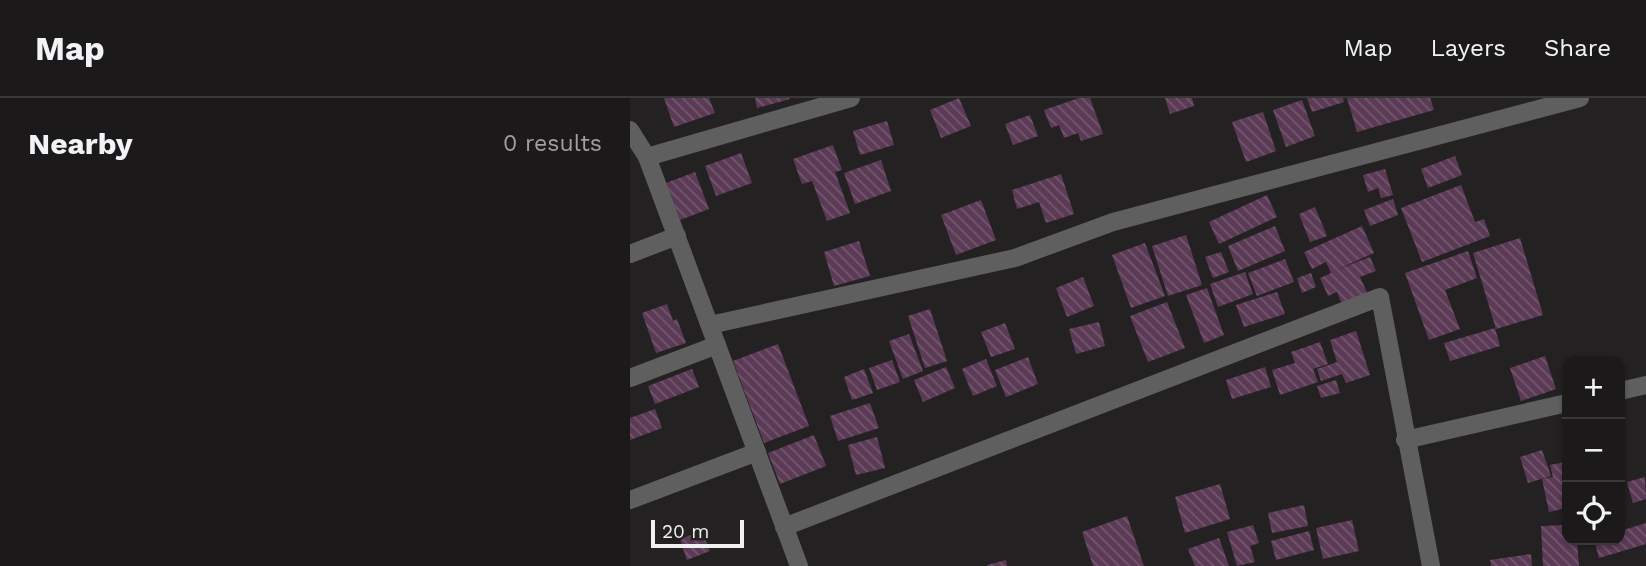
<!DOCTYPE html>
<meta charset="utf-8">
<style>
:root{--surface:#1b191a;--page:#242223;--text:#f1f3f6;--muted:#a0a0a2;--line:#393839}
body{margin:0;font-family:"Work Sans",sans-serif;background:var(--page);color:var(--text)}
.controls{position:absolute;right:21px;bottom:21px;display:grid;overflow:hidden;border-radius:14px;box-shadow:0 2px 5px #0004}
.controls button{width:63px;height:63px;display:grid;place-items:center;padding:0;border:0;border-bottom:2px solid var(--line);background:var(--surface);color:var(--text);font:35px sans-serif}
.scale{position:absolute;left:21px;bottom:18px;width:93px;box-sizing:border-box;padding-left:7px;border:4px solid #f1f0f1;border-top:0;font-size:19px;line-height:24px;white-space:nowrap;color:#f1f0f1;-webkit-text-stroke:5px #242123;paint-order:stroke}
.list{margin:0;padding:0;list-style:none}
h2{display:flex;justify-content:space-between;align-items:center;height:91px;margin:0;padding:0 28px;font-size:30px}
h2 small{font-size:23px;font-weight:400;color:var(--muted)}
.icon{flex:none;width:38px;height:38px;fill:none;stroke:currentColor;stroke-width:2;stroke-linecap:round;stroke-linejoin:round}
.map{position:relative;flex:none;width:1016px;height:468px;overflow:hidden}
header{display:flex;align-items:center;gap:42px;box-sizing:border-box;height:98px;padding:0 35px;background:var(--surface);border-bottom:2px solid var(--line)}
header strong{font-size:33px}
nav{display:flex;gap:38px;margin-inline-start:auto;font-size:24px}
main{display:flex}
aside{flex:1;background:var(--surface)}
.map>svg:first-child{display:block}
</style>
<header>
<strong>Map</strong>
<nav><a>Map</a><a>Layers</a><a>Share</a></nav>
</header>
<main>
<aside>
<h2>Nearby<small>0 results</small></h2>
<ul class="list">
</ul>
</aside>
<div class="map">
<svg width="1016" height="468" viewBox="0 0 1016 468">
<defs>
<pattern id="building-back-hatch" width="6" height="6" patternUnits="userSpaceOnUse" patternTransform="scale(1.75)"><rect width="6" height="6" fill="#5b3a55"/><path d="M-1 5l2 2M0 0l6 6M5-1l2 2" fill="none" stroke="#73576e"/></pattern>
</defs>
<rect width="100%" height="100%" fill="#242123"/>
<!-- building -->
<g fill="url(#building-back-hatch)">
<path d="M34,0H79L85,15L44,29Z"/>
<path d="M125,0H159L160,1L127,10Z"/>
<path d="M329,0L341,28L311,40L300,12Z"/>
<path d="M449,0H460L473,36L451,43L448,35L434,40L429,27L421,30L414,12Z"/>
<path d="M535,0H562L564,8L540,16Z"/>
<path d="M677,0H713L714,4L682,14Z"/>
<path d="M717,0H800L804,12L727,34Z"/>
<path d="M672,2L685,38L656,49L643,12Z"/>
<path d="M633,14L646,53L616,64L602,24Z"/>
<path d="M400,17L408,38L383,47L375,26Z"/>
<path d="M257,23L264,47L230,57L223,33Z"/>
<path d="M203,47L212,72L205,74L220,115L197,123L182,83L172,86L163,61Z"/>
<path d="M111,55L122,85L86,98L75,68Z"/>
<path d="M825,58L832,77L798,90L791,71Z"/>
<path d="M251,62L261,93L225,106L214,75Z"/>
<path d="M755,71L763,97L751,100L748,90L738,94L733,77Z"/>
<path d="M65,74L79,111L50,122L36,85Z"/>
<path d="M431,76L444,116L416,125L409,104L387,111L382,92Z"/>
<path d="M831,87L845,124L854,121L860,138L792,164L771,110Z"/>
<path d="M637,97L647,119L589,146L579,124Z"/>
<path d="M763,101L768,117L740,128L734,112Z"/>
<path d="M351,102L366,142L326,157L311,117Z"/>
<path d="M685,109L697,138L680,144L669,116Z"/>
<path d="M645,128L655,153L608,173L598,148Z"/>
<path d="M732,128L744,155L706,172L740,159L746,173L730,179L740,201L714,211L707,194L698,198L690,180L701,175L696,164L682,171L674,154Z"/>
<path d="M556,137L572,187L538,198L522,148Z"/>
<path d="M890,140L913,217L866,231L843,155Z"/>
<path d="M229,143L240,178L204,188L194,154Z"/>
<path d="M515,145L535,198L501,210L482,157Z"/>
<path d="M838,153L847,180L815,192L830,231L799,242L775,175Z"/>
<path d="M591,154L599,174L583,180L575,159Z"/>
<path d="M655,161L664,184L627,198L618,175Z"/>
<path d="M615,174L623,196L588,209L580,186Z"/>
<path d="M681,175L686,189L672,195L667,180Z"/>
<path d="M453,179L464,208L437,219L426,190Z"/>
<path d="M577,190L594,237L574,245L556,197Z"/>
<path d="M647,194L655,216L614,229L606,207Z"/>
<path d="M537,204L555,250L518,264L500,218Z"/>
<path d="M37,206L43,223L47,221L56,245L26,255L12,215Z"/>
<path d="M300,211L317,263L295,270L278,218Z"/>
<path d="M469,224L475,248L446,256L439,231Z"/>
<path d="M375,225L385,251L361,259L351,234Z"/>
<path d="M865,230L870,248L820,263L814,245Z"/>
<path d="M726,233L740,277L716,285L712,276L691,283L687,271L707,264L700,242Z"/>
<path d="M279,236L293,273L273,281L259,243Z"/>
<path d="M690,244L698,266L683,271L688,284L650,297L642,272L665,265L661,254Z"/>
<path d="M148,246L179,328L134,345L103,263Z"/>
<path d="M915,258L926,291L891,303L880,270Z"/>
<path d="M398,259L408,286L376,299L365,272Z"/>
<path d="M356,261L367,288L343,298L332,271Z"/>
<path d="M262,262L270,284L247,292L239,270Z"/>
<path d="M316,269L325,290L293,304L284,282Z"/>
<path d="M635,269L641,289L602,301L596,282Z"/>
<path d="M62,271L69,289L25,306L18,288Z"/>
<path d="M234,271L243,295L222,302L214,279Z"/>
<path d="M706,282L710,295L691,300L687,288Z"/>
<path d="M240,305L249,330L208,343L200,318Z"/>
<path d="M25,311L32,330L0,342V320Z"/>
<path d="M184,337L196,368L150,386L138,355Z"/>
<path d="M247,339L255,370L226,377L218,347Z"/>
<path d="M912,352L921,378L898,385L890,359Z"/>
<path d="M935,364L937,410L919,414L912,381L923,379L920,367Z"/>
<path d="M1015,379L1016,401L1003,405L997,384Z"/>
<path d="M590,386L600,421L555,435L545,399Z"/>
<path d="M674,407L678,428L642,435L638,415Z"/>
<path d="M497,418L514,468H463L452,434Z"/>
<path d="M722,422L729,453L693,461L686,430Z"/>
<path d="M1016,425V446L969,460L964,442H990V433Z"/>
<path d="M623,427L629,445L620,448L625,464L607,468L597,434Z"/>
<path d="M937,427V442H947L949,468H913L911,428Z"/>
<path d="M72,433L80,453L57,462L50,441Z"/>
<path d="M679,433L684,452L646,462L641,443Z"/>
<path d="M589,440L599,468H565L558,451Z"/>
<path d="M901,456L902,468H861L860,462Z"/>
<path d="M376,462L377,468H357V467Z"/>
</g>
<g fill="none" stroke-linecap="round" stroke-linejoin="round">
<!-- minor -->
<g stroke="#605f60" stroke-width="18">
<path d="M0,32L17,59L169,468"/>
<path d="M17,59L221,0"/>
<path d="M0,156L47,138"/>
<path d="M80,227L385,160L483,124L950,0"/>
<path d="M0,280L87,247"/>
<path d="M990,293L1016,287"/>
<path d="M775,342L937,305"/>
<path d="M0,402L127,354"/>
<path d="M154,429L750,199L801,468"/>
</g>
</g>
</svg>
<div class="controls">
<button>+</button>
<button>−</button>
<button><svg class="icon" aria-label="locate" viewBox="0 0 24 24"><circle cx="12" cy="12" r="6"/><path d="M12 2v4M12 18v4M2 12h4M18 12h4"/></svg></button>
</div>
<div class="scale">20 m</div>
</div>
</main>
